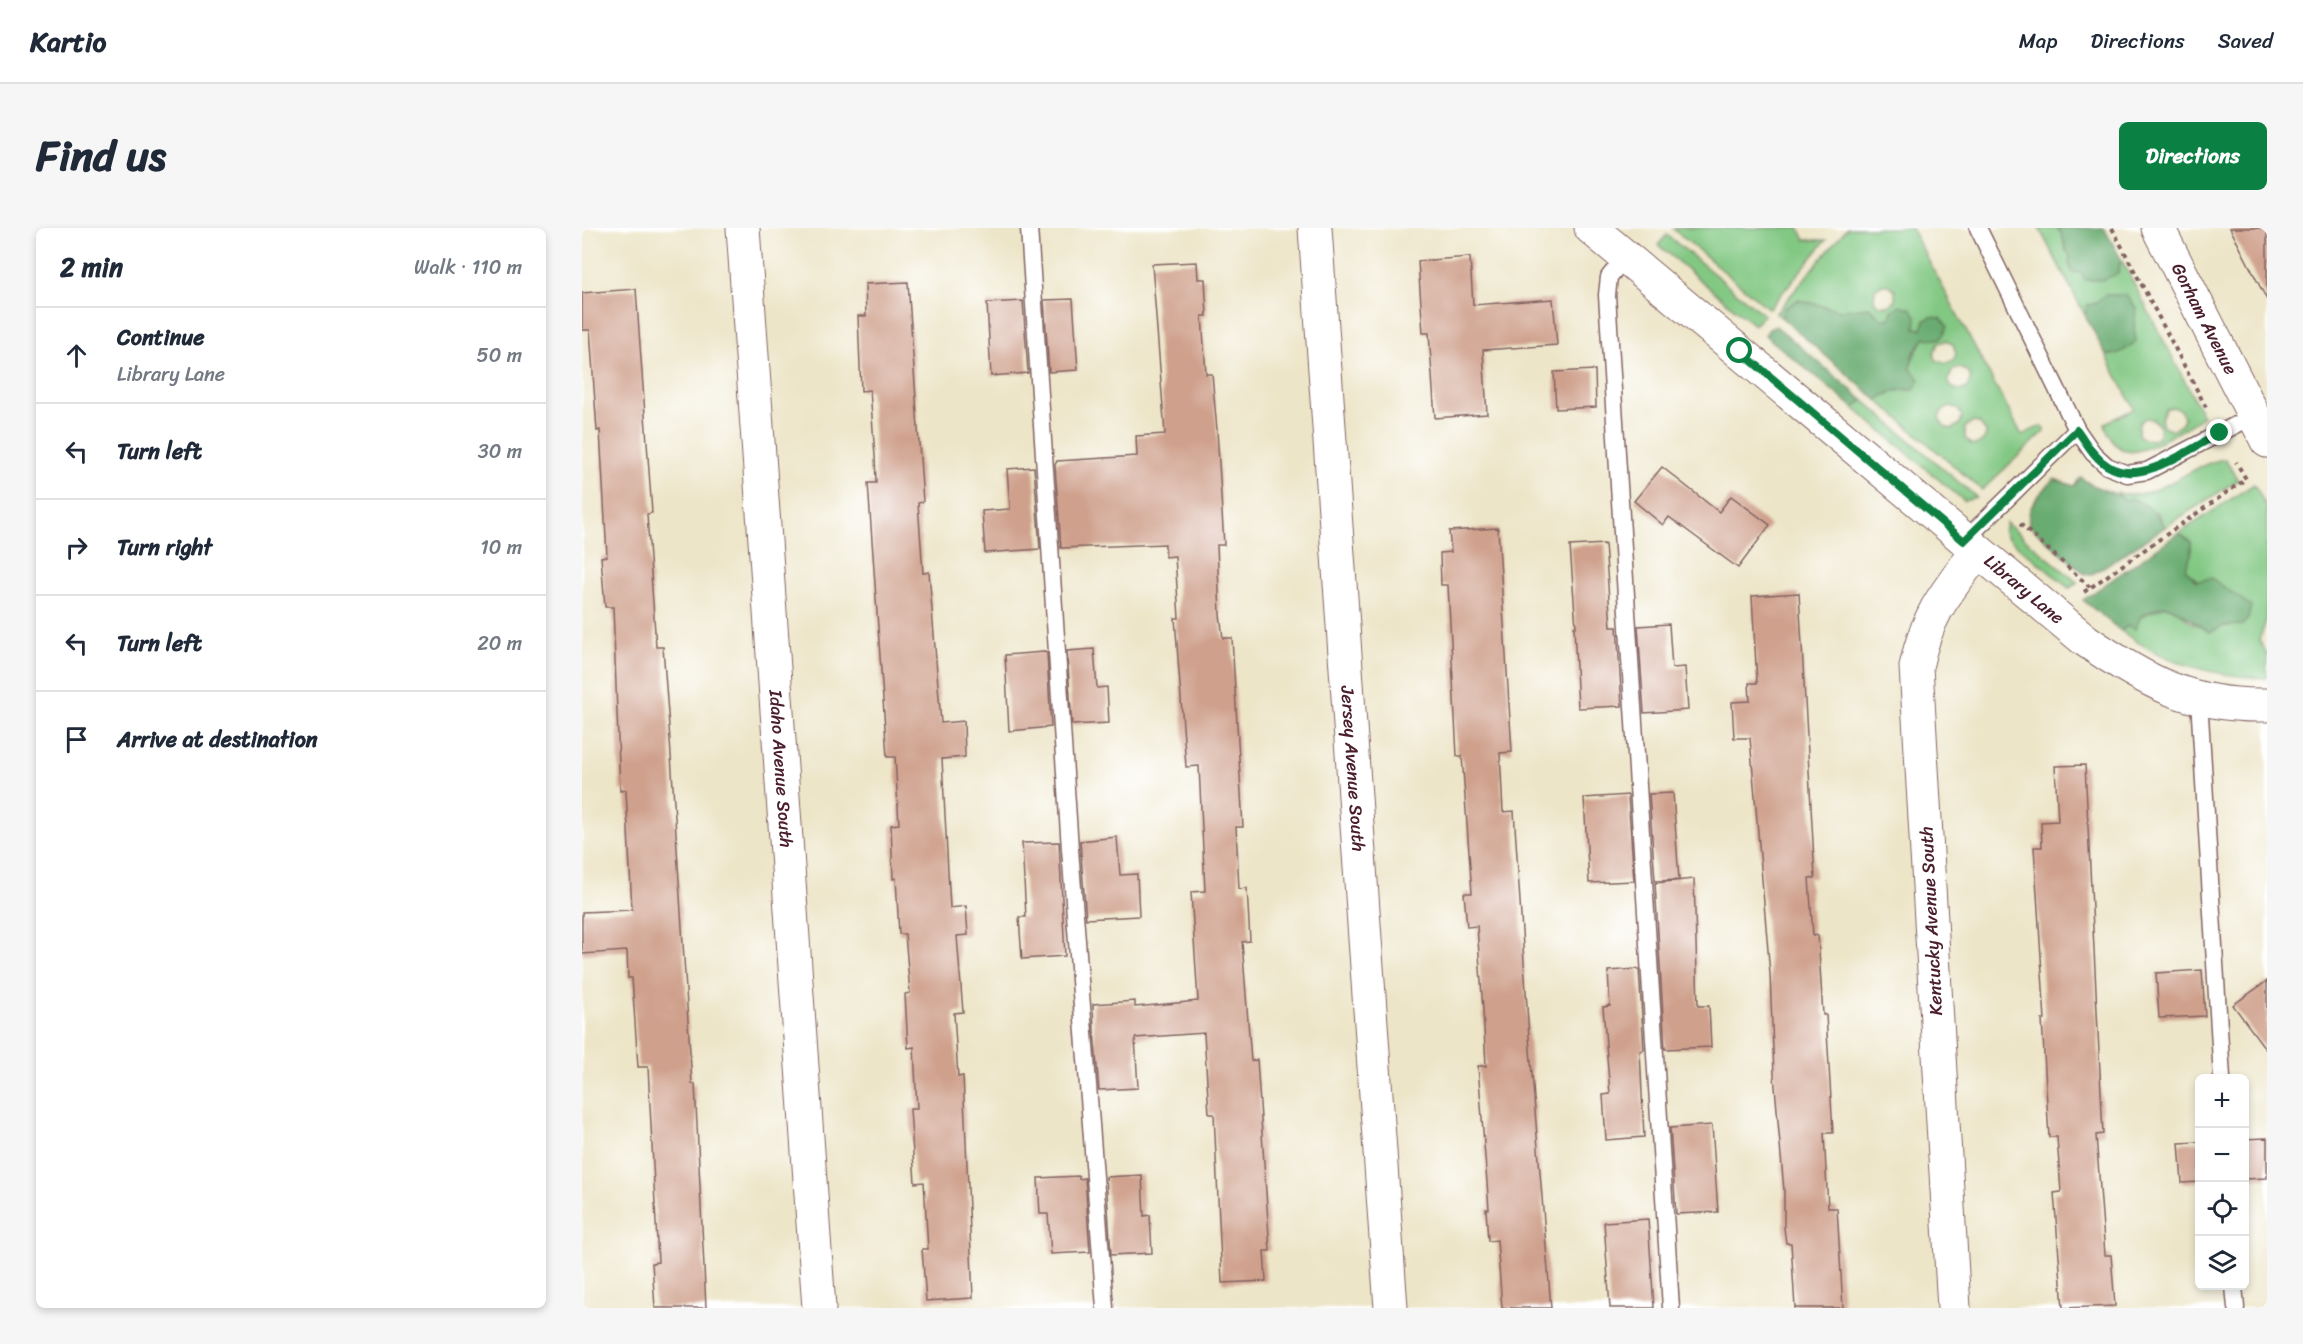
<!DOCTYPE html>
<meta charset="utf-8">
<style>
:root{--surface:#fff;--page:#f6f6f7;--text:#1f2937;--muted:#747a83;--line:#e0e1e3;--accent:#0b8043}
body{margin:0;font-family:Sriracha,sans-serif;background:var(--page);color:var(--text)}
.controls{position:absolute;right:18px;bottom:18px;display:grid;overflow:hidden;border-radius:9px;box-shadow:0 3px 9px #0003}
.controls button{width:54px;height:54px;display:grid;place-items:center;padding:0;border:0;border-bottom:2px solid var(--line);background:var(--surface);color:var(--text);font:30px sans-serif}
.stop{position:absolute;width:18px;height:18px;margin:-14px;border:4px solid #0b8043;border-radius:50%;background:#fff}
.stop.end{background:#0b8043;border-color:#fff;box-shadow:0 2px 6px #0008}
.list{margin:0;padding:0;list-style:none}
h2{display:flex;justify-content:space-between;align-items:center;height:78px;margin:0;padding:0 24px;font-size:26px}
h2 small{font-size:20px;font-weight:400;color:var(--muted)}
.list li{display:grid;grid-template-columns:39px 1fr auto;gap:18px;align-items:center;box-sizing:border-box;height:96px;padding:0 24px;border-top:2px solid var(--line)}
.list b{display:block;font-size:22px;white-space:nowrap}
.list p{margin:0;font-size:20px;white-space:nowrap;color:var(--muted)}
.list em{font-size:20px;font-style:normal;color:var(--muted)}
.icon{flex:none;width:33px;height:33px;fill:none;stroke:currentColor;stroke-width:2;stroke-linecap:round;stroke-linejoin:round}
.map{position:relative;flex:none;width:1685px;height:1080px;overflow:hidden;border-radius:9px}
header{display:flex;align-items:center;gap:36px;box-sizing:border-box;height:84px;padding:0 30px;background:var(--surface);border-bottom:2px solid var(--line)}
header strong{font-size:28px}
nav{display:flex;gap:33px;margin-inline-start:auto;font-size:21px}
.intro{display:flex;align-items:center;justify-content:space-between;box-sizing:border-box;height:144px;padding:0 36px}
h1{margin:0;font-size:42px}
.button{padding:15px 27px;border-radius:9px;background:var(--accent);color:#fff;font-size:21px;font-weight:700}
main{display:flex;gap:36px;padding:0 36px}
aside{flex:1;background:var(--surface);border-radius:9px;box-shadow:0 3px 9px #0003}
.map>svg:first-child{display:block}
</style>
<header>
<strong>Kartio</strong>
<nav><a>Map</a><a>Directions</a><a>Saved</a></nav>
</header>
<div class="intro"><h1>Find us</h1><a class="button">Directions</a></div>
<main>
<aside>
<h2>2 min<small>Walk · 110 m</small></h2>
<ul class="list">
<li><svg class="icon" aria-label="ahead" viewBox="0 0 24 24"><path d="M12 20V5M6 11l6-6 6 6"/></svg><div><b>Continue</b><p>Library Lane</p></div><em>50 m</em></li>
<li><svg class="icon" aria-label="left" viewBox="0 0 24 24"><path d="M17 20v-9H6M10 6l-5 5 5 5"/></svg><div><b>Turn left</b></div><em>30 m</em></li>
<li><svg class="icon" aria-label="right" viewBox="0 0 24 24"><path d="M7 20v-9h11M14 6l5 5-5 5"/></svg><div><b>Turn right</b></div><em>10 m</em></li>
<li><svg class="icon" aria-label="left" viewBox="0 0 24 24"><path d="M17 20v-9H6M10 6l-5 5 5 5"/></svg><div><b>Turn left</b></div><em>20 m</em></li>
<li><svg class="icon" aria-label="arrive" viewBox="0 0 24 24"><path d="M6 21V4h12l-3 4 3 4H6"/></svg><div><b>Arrive at destination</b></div></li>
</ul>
</aside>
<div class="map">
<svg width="1685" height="1080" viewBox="0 0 1685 1080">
<rect width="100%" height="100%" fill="#fff"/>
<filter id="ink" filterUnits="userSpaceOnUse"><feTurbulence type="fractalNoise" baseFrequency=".0167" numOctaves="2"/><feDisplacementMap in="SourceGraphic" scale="12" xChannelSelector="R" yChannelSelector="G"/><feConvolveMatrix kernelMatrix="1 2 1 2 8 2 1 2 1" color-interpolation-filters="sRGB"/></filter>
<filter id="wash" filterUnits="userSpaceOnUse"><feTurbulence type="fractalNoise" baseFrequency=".008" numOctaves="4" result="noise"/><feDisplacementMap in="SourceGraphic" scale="24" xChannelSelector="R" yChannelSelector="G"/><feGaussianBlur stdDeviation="1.35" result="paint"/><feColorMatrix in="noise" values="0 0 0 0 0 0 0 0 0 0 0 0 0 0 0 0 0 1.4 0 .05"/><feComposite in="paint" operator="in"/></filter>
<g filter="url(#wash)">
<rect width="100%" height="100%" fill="#ede5c8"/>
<!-- green -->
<g fill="#82c883" stroke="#667457" stroke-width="1.5" fill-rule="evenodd">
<path d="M1090,0H1217L1223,12H1244L1187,81Z"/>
<path d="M1265,0H1329L1440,207L1459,198L1462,200V204L1400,262L1295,172C1306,164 1318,160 1332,162C1325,130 1328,136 1343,109L1340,102L1300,91L1287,79L1258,82L1216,72L1203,80L1199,89L1194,85ZM1299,57H1307L1313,62V73L1307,78L1297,77L1292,72L1293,61ZM1363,113L1371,116L1374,126L1371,133L1364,136L1354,132L1352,125L1356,115ZM1378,140L1385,143L1389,149L1385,160L1378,163L1369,159L1366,152L1371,142ZM1369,178L1376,181L1380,188L1378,196L1370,201L1363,199L1357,191L1359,184ZM1390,194L1397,195L1404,204C1404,213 1399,216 1390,217L1383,210V199Z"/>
<path d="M1457,0H1475L1480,4L1483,22L1536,45L1539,31L1621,188C1608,198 1570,220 1555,223C1538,227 1525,210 1523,195L1552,181L1524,127H1531L1552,100L1554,80L1512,76L1506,78L1503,87ZM1591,179L1598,182L1602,189L1600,196L1591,202L1581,198L1579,191L1583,181ZM1563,190L1571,191L1578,199L1577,207L1571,212L1561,211L1556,206L1557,195Z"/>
<path d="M1085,7L1182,87L1172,97L1076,17Z"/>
<path d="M1281,172L1394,269L1382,273L1272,180Z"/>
<path d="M1643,231L1656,252L1583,299L1576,285L1543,273L1535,265C1578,274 1604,237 1643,231Z"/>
<path d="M1672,256L1685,280V391L1677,412L1685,426V450C1632,449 1582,435 1539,403L1559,388L1583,378L1595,381L1607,393L1628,404L1642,398L1659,397L1669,378C1646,365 1620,360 1602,341L1609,327V314L1597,305Z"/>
<path d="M1424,295L1496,355L1487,360L1424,308L1422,304Z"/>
</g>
<!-- forest -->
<g fill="#69ac71" stroke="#5a664e" stroke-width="1.5">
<path d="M1475,0H1522L1539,31L1536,45L1522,52H1503L1499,45L1490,44L1487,36L1488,28C1481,19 1483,8 1475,0Z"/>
<path d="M1523,67H1544L1554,80L1552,100L1554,113C1544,122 1538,127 1524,127L1503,87L1505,77L1512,76Z"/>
<path d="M1216,72L1258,82L1287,79L1300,91H1308L1310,83L1318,77L1330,81L1334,89L1333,100L1340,101L1343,92L1349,89L1359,90L1365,98C1363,111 1354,114 1343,109L1331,126L1328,140L1338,151L1332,162C1318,160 1306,164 1295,172L1199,89L1203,80Z"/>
<path d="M1194,98L1281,172L1272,180L1183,107L1187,101Z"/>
<path d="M1499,249C1509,261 1530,261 1543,272L1548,270C1565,277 1574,282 1583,299L1509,347L1503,346L1447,297C1444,276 1459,266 1472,251L1492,258Z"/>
<path d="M1597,305L1609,314V327L1603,341L1614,353L1629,350L1669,378L1666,391L1660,397L1642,398L1628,404C1617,398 1592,377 1582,378C1574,379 1566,385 1559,388L1553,401L1545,398L1539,403L1501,372Z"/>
</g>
<g id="blocks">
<!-- building -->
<g fill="#cfa08c">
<path d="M1648,0H1685V72Z"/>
<path d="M888,29L891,77L971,71L975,117L901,122L905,186L853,190L847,105H841L836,33Z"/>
<path d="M615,34L616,51H623L625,88H620L624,146H630L635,202L642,317H635L638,387L641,410H650L661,599H654L657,661L665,660L668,713L660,714L669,833L675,832L688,1023H682L684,1053L640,1055L632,886H627L622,805L553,810L556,860L517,862L512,803L511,776L553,773V779L616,773L609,664L623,663L617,538L604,539L593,390H597L593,328L583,329V316L479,320L473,237L475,233L555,228L554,208L583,206L570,36Z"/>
<path d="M326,54L341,274L336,275L341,345L347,344L359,495L382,493L383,529L360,531L368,680L384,678L386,707L375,708L381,784L372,785L376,849L381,848L391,1070L344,1073L340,1021H346L342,954L333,955L328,881H335L332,819L326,820L323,766L328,765L323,706H317L314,650L311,651L309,597L317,596L313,529H305L286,255H294L293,228L288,162L279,163L276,88H284L283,56Z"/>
<path d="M54,61L70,285L65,286L74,419H81L88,512L110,856H113L124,1080H73L70,1035L76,1034L66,839H56L50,750H46L45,723L0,726V684L50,682L44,562L38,563L31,379H23L19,329L25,328L18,202L15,203L8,102H0V65Z"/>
<path d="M491,71L496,142L467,144L462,72Z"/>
<path d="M441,73L446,145L409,148L405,75Z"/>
<path d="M1013,142L1014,179L974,181L972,144Z"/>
<path d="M452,239L458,321L403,325L400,283L428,281L425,241Z"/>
<path d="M1080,239L1137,284L1149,268L1188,297L1156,340L1087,289L1081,297L1052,273Z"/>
<path d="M916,300L930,524L918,525L921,584L932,583L947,809L969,1080H920L915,1012L906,1013L904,981H907L896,838H904L901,782L895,698L885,699L882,665H890L880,528H875L866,357H859L858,325L869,324L867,303Z"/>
<path d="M1023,316L1029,399H1035L1040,478L996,480L992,399H994L988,318Z"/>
<path d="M1217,365L1233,650H1227L1231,708L1236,707L1241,787H1244L1251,905H1242L1246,980H1255L1261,1080H1213L1209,1015H1204L1202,1000V963L1192,847L1188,746L1168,510H1152L1150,474L1168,473L1167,455H1175L1170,368Z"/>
<path d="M1087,396L1090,440L1103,439L1106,482L1062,485L1056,398Z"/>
<path d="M512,421L515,460L525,459L527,495L490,497L485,423Z"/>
<path d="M462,424L465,425L469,499L427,503L423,427Z"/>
<path d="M1503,537L1521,906L1514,907L1523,1027H1529L1533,1078L1481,1080L1472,965L1479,964L1475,909H1467L1460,792H1463L1452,619H1460L1459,594L1476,593L1473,538Z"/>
<path d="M1091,565L1097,652L1073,653L1067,566Z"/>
<path d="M1046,567L1052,653L1007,655L1002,570Z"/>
<path d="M535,609L538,647L555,646L557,688L504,691L498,613Z"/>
<path d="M477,614L483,728L440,731L437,689H444L440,615Z"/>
<path d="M1112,651L1116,778H1127L1129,819L1083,821L1073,655Z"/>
<path d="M1057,741L1062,822L1058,823L1062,909L1024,912L1021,867L1028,866L1021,779L1028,778L1026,743Z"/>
<path d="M1620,742L1623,788L1577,790L1574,745Z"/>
<path d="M1685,753V823L1651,777Z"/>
<path d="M1130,897L1136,984L1094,986L1088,900Z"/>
<path d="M1685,910V950L1662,951V911Z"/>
<path d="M1617,914V954L1600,955L1597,915Z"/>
<path d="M560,947L562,988L568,987L570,1025L529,1027L524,949Z"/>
<path d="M497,948V951L503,950L508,1024L469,1026L466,986H458L456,950Z"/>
<path d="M1066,991L1072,1080H1028L1022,994Z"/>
</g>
</g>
</g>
<g filter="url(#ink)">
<use href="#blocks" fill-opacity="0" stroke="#836462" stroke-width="1.5"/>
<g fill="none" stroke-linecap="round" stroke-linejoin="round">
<defs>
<g id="lane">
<path d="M447,0L488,621L523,1080"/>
<path d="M1396,0L1495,202L1511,225L1525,238L1545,246L1565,243L1673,187"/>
<path d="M1043,29L1027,49L1025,67L1089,1080"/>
<path d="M1382,313L1495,202"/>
<path d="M1617,471L1640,850"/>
<path d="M1652,1058L1654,1080"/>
</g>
<g id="street">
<path id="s1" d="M161,0L237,1080"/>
<path id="s2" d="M733,0L809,1080"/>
<path d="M1372,1080L1334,439C1345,386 1363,366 1395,324"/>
</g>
<g id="secondary">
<path id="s3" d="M1009,0L1503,412C1563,453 1609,479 1685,477"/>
<path id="s4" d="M1576,0L1685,213"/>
</g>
</defs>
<!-- lane casing -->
<use href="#lane" stroke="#836462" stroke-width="19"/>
<!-- street casing -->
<use href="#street" stroke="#836462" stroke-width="35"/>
<!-- secondary casing -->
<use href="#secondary" stroke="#836462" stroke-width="35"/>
<!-- path -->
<g stroke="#836462" stroke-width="4" stroke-dasharray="4.5 4.5" stroke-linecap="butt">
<path d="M1530,0L1626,183"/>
<path d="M1438,296L1508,359"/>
<path d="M1502,364L1664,251L1654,234"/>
</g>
<!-- lane -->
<use href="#lane" stroke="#fff" stroke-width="16"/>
<!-- street -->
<use href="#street" stroke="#fff" stroke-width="33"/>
<!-- secondary -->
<use href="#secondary" stroke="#fff" stroke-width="33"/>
</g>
</g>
<g fill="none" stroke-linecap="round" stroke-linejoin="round" filter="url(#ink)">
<!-- route -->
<path stroke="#0b8043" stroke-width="8" d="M1158,123L1382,313L1495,202C1504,214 1512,230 1526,238C1559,259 1607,221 1638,205"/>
</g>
<g text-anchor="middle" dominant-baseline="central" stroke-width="4.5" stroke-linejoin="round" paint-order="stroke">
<!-- street labels -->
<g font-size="18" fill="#4a1f2b" stroke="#fff">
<text stroke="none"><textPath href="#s4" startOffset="102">Gorham Avenue</textPath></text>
<text stroke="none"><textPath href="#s3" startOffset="564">Library Lane</textPath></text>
<text stroke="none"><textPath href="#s1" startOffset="542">Idaho Avenue South</textPath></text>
<text stroke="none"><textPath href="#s2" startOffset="542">Jersey Avenue South</textPath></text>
<text transform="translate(1349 693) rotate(-93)">Kentucky Avenue South</text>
</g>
</g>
</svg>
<div class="controls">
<button>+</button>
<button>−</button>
<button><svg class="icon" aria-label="locate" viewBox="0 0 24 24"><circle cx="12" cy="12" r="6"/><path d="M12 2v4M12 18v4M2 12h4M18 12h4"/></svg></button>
<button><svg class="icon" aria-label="layers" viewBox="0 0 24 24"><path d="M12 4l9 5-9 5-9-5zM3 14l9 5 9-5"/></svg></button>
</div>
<div class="stop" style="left:1158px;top:123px"></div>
<div class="stop end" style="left:1638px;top:205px"></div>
</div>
</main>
